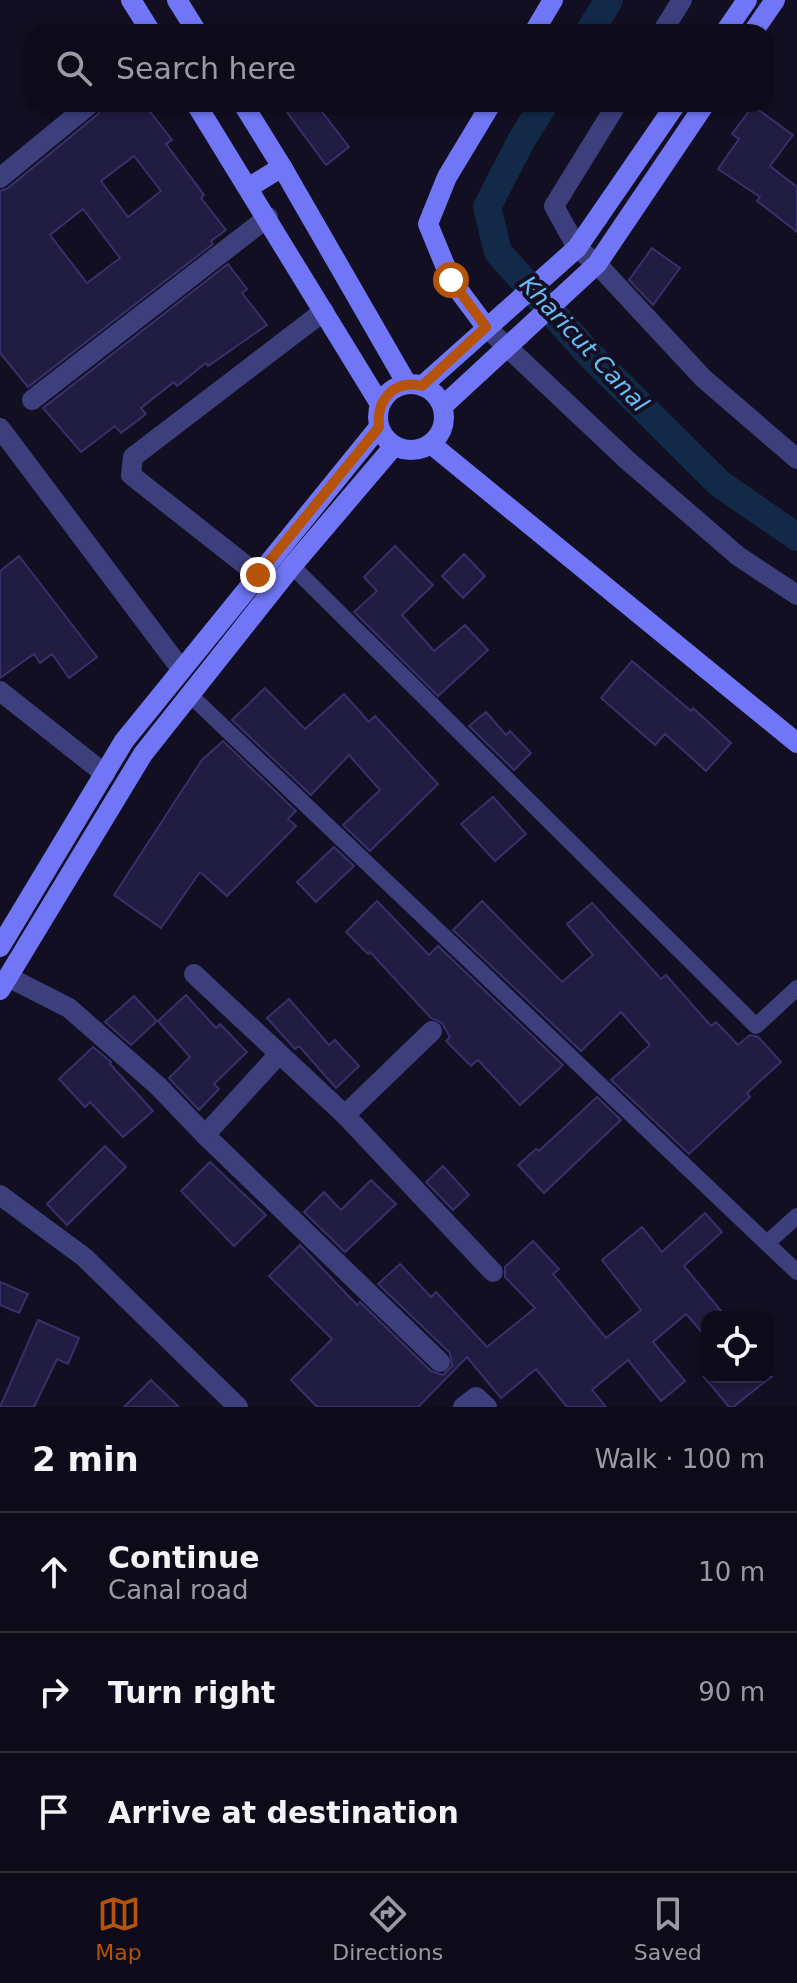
<!DOCTYPE html>
<meta charset="utf-8">
<style>
:root{--surface:#0d0b19;--page:#161422;--text:#f1f3f6;--muted:#9a9ba2;--line:#2d2b38;--accent:#b45309}
body{margin:0;font-family:"DejaVu Sans",sans-serif;background:var(--page);color:var(--text)}
.controls{position:absolute;right:24px;bottom:24px;display:grid;overflow:hidden;border-radius:16px;box-shadow:0 2px 6px #0004}
.controls button{width:72px;height:72px;display:grid;place-items:center;padding:0;border:0;border-bottom:2px solid var(--line);background:var(--surface);color:var(--text);font:40px sans-serif}
.stop{position:absolute;width:24px;height:24px;margin:-18px;border:6px solid #b45309;border-radius:50%;background:#fff}
.stop.end{background:#b45309;border-color:#fff;box-shadow:0 2px 8px #0008}
.list{margin:0;padding:0;list-style:none}
h2{display:flex;justify-content:space-between;align-items:center;height:104px;margin:0;padding:0 32px;font-size:34px}
h2 small{font-size:26px;font-weight:400;color:var(--muted)}
.list li{display:grid;grid-template-columns:52px 1fr auto;gap:24px;align-items:center;box-sizing:border-box;height:120px;padding:0 32px;border-top:2px solid var(--line)}
.list b{display:block;font-size:30px;white-space:nowrap}
.list p{margin:0;font-size:26px;white-space:nowrap;color:var(--muted)}
.list em{font-size:26px;font-style:normal;color:var(--muted)}
.icon{flex:none;width:44px;height:44px;fill:none;stroke:currentColor;stroke-width:2;stroke-linecap:round;stroke-linejoin:round}
.map{position:relative;flex:none;width:797px;height:1407px;overflow:hidden}
.search{position:absolute;background:var(--surface);box-shadow:0 2px 6px #0004;left:24px;right:24px;top:24px;height:88px;display:flex;align-items:center;gap:20px;box-sizing:border-box;padding:0 28px;border-radius:24px;color:var(--muted);font-size:30px}
.sheet{height:464px;background:var(--surface)}
nav{display:flex;justify-content:space-around;align-items:center;box-sizing:border-box;height:112px;border-top:2px solid var(--line);background:var(--surface);font-size:22px;color:var(--muted)}
nav a{display:grid;justify-items:center;gap:4px}
nav .on{color:var(--accent)}
.map>svg:first-child{display:block}
</style>
<div class="map">
<svg width="797" height="1407" viewBox="0 0 797 1407">
<rect width="100%" height="100%" fill="#110f21"/>
<g fill="none" stroke-linecap="round" stroke-linejoin="round">
<!-- canal -->
<g stroke="#122a47" stroke-width="28">
<path d="M589,32L609,0"/>
<path d="M544,104L521,141L487,207L498,252L590,355L720,484L797,537"/>
</g>
</g>
<!-- building -->
<g fill="#211c41" stroke="#38306b" stroke-width="2" fill-rule="evenodd">
<path d="M103,104H144L172,140L166,144L204,195L201,198L226,230L211,241L213,244L28,387L0,353V191L8,188L98,114ZM134,156L161,191L128,217L101,181ZM83,209L120,258L87,283L50,235Z"/>
<path d="M281,104H316L349,147L326,165Z"/>
<path d="M753,106L793,135L770,166L797,187V232L757,201L760,197L718,169L739,139L732,134Z"/>
<path d="M652,248L680,268L653,305L629,280Z"/>
<path d="M228,264L247,289L242,293L267,325L208,366L206,363L177,386L174,382L141,408L146,414L121,433L115,426L81,452L43,408Z"/>
<path d="M395,546L433,585L402,615L434,651L465,625L488,650L438,696L354,612L377,591L364,577Z"/>
<path d="M464,554L485,576L463,598L442,576Z"/>
<path d="M19,556L97,657L69,678L52,654L40,663L34,654L0,678V571Z"/>
<path d="M632,661L691,711L693,708L731,743L706,771L665,734L655,745L601,698Z"/>
<path d="M265,688L305,729L344,694L369,722L375,716L438,784L370,851L343,825L380,790L349,755L311,795L232,720Z"/>
<path d="M486,712L506,735L510,731L531,753L514,770L469,726Z"/>
<path d="M223,741L296,811L288,819L296,826L227,896L200,872L161,928L114,895L202,760Z"/>
<path d="M493,797L526,834L495,861L461,824Z"/>
<path d="M334,847L354,866L316,902L297,882Z"/>
<path d="M377,901L429,955L438,946L563,1065L520,1105L478,1060L471,1066L446,1041L450,1037L442,1023L431,1018L370,952L368,954L346,932Z"/>
<path d="M482,901L562,982L593,955L567,924L592,903L661,979L666,975L711,1026L716,1022L738,1045L750,1035L758,1037L781,1062L747,1093L750,1097L689,1154L611,1080L650,1045L621,1012L581,1051L453,930Z"/>
<path d="M186,995L216,1028L220,1024L247,1052L214,1084L219,1089L199,1110L169,1078L190,1057L158,1021Z"/>
<path d="M134,996L157,1021L131,1045L105,1022Z"/>
<path d="M289,999L329,1045L335,1040L359,1066L336,1088L299,1046L295,1049L267,1018Z"/>
<path d="M93,1047L111,1062L110,1064L153,1111L123,1137L90,1102L85,1107L59,1079Z"/>
<path d="M597,1097L621,1120L544,1193L518,1165L536,1149L539,1151Z"/>
<path d="M105,1146L126,1167L67,1225L47,1204Z"/>
<path d="M210,1162L266,1215L234,1246L181,1191Z"/>
<path d="M443,1166L469,1195L453,1210L426,1182Z"/>
<path d="M371,1180L396,1204L345,1252L304,1212L324,1192L341,1210Z"/>
<path d="M705,1213L722,1232L684,1266L726,1317H707V1338L686,1314L653,1342L685,1381L661,1401L628,1360L592,1390L606,1407H567L536,1369L501,1398L467,1357L418,1407H317L291,1380L332,1339L269,1276L300,1245L357,1305L360,1302L431,1371L443,1375L452,1366L450,1353L378,1284L400,1264L431,1297L436,1292L487,1347L535,1308L505,1277V1267L533,1241L559,1269L553,1274L606,1338L641,1310L602,1260L642,1227L662,1252Z"/>
<path d="M0,1282L28,1294L19,1313L0,1305Z"/>
<path d="M38,1320L79,1338L68,1364L57,1359L34,1407H0Z"/>
<path d="M704,1377H771L733,1407H729Z"/>
<path d="M151,1380L179,1407H124Z"/>
</g>
<g fill="none" stroke-linecap="round" stroke-linejoin="round">
<!-- lane -->
<g stroke="#3d3f7d" stroke-width="16">
<path d="M292,566L756,1026L797,988"/>
<path d="M189,694L797,1272"/>
<path d="M767,1243L797,1216"/>
</g>
<!-- street -->
<g stroke="#3d3f7d" stroke-width="20">
<path d="M662,32L682,0"/>
<path d="M617,104L554,206L577,248L597,264L703,378L797,459"/>
<path d="M0,178L90,104"/>
<path d="M486,327L627,460L738,556L797,595"/>
<path d="M32,400L268,217"/>
<path d="M0,428L181,669"/>
<path d="M258,575L131,475L133,457L324,311"/>
<path d="M0,691L105,774"/>
<path d="M194,974L345,1115L493,1272"/>
<path d="M8,977L69,1008L158,1086L205,1135L440,1362"/>
<path d="M345,1115L432,1031"/>
<path d="M205,1135L279,1054"/>
<path d="M0,1195L84,1257L238,1407"/>
<path d="M463,1407L476,1397L487,1407"/>
</g>
<!-- secondary -->
<g stroke="#7076f5" stroke-width="20">
<path d="M131,0L151,32"/>
<path d="M177,0L197,32"/>
<path d="M534,32L553,0"/>
<path d="M725,32L747,0"/>
<path d="M753,32L775,0"/>
<path d="M196,104L380,404"/>
<path d="M243,104L282,167L407,384"/>
<path d="M248,188L282,167"/>
<path d="M486,327L451,280L428,224L447,177L491,104"/>
<circle cx="411" cy="417" r="33"/>
<path d="M422,386L577,248L676,104"/>
<path d="M443,406L597,264L705,104"/>
<path d="M431,444L797,743"/>
<path d="M0,947L124,741L379,427"/>
<path d="M0,990L143,754L292,566L394,446"/>
</g>
</g>
<g fill="none" stroke-linecap="round" stroke-linejoin="round">
<!-- route -->
<path stroke="#b45309" stroke-width="10" d="M258,575L379,427C376,400 394,379 422,386L486,327L451,280"/>
</g>
<g text-anchor="middle" dominant-baseline="central" stroke-width="8" stroke-linejoin="round" paint-order="stroke">
<!-- water labels -->
<g font-size="24" font-style="italic" fill="#68bdf5" stroke="#110f21">
<text transform="translate(584 344) rotate(47)">Kharicut Canal</text>
</g>
</g>
</svg>
<div class="controls">
<button><svg class="icon" aria-label="locate" viewBox="0 0 24 24"><circle cx="12" cy="12" r="6"/><path d="M12 2v4M12 18v4M2 12h4M18 12h4"/></svg></button>
</div>
<div class="stop" style="left:451px;top:280px"></div>
<div class="stop end" style="left:258px;top:575px"></div>
<div class="search"><svg class="icon" aria-label="search" viewBox="0 0 24 24"><circle cx="10" cy="10" r="6"/><path d="M15 15l6 6"/></svg>Search here</div>
</div>
<section class="sheet">
<h2>2 min<small>Walk · 100 m</small></h2>
<ul class="list">
<li><svg class="icon" aria-label="ahead" viewBox="0 0 24 24"><path d="M12 20V5M6 11l6-6 6 6"/></svg><div><b>Continue</b><p>Canal road</p></div><em>10 m</em></li>
<li><svg class="icon" aria-label="right" viewBox="0 0 24 24"><path d="M7 20v-9h11M14 6l5 5-5 5"/></svg><div><b>Turn right</b></div><em>90 m</em></li>
<li><svg class="icon" aria-label="arrive" viewBox="0 0 24 24"><path d="M6 21V4h12l-3 4 3 4H6"/></svg><div><b>Arrive at destination</b></div></li>
</ul>
</section>
<nav>
<a class="on"><svg class="icon" aria-label="map" viewBox="0 0 24 24"><path d="M3 6l6-2 6 2 6-2v14l-6 2-6-2-6 2zM9 4v14M15 6v14"/></svg>Map</a>
<a><svg class="icon" aria-label="directions" viewBox="0 0 24 24"><path d="M12 3l9 9-9 9-9-9zM9 14v-3h6M13 9l2 2-2 2"/></svg>Directions</a>
<a><svg class="icon" aria-label="saved" viewBox="0 0 24 24"><path d="M7 4h10v16l-5-4-5 4z"/></svg>Saved</a>
</nav>
